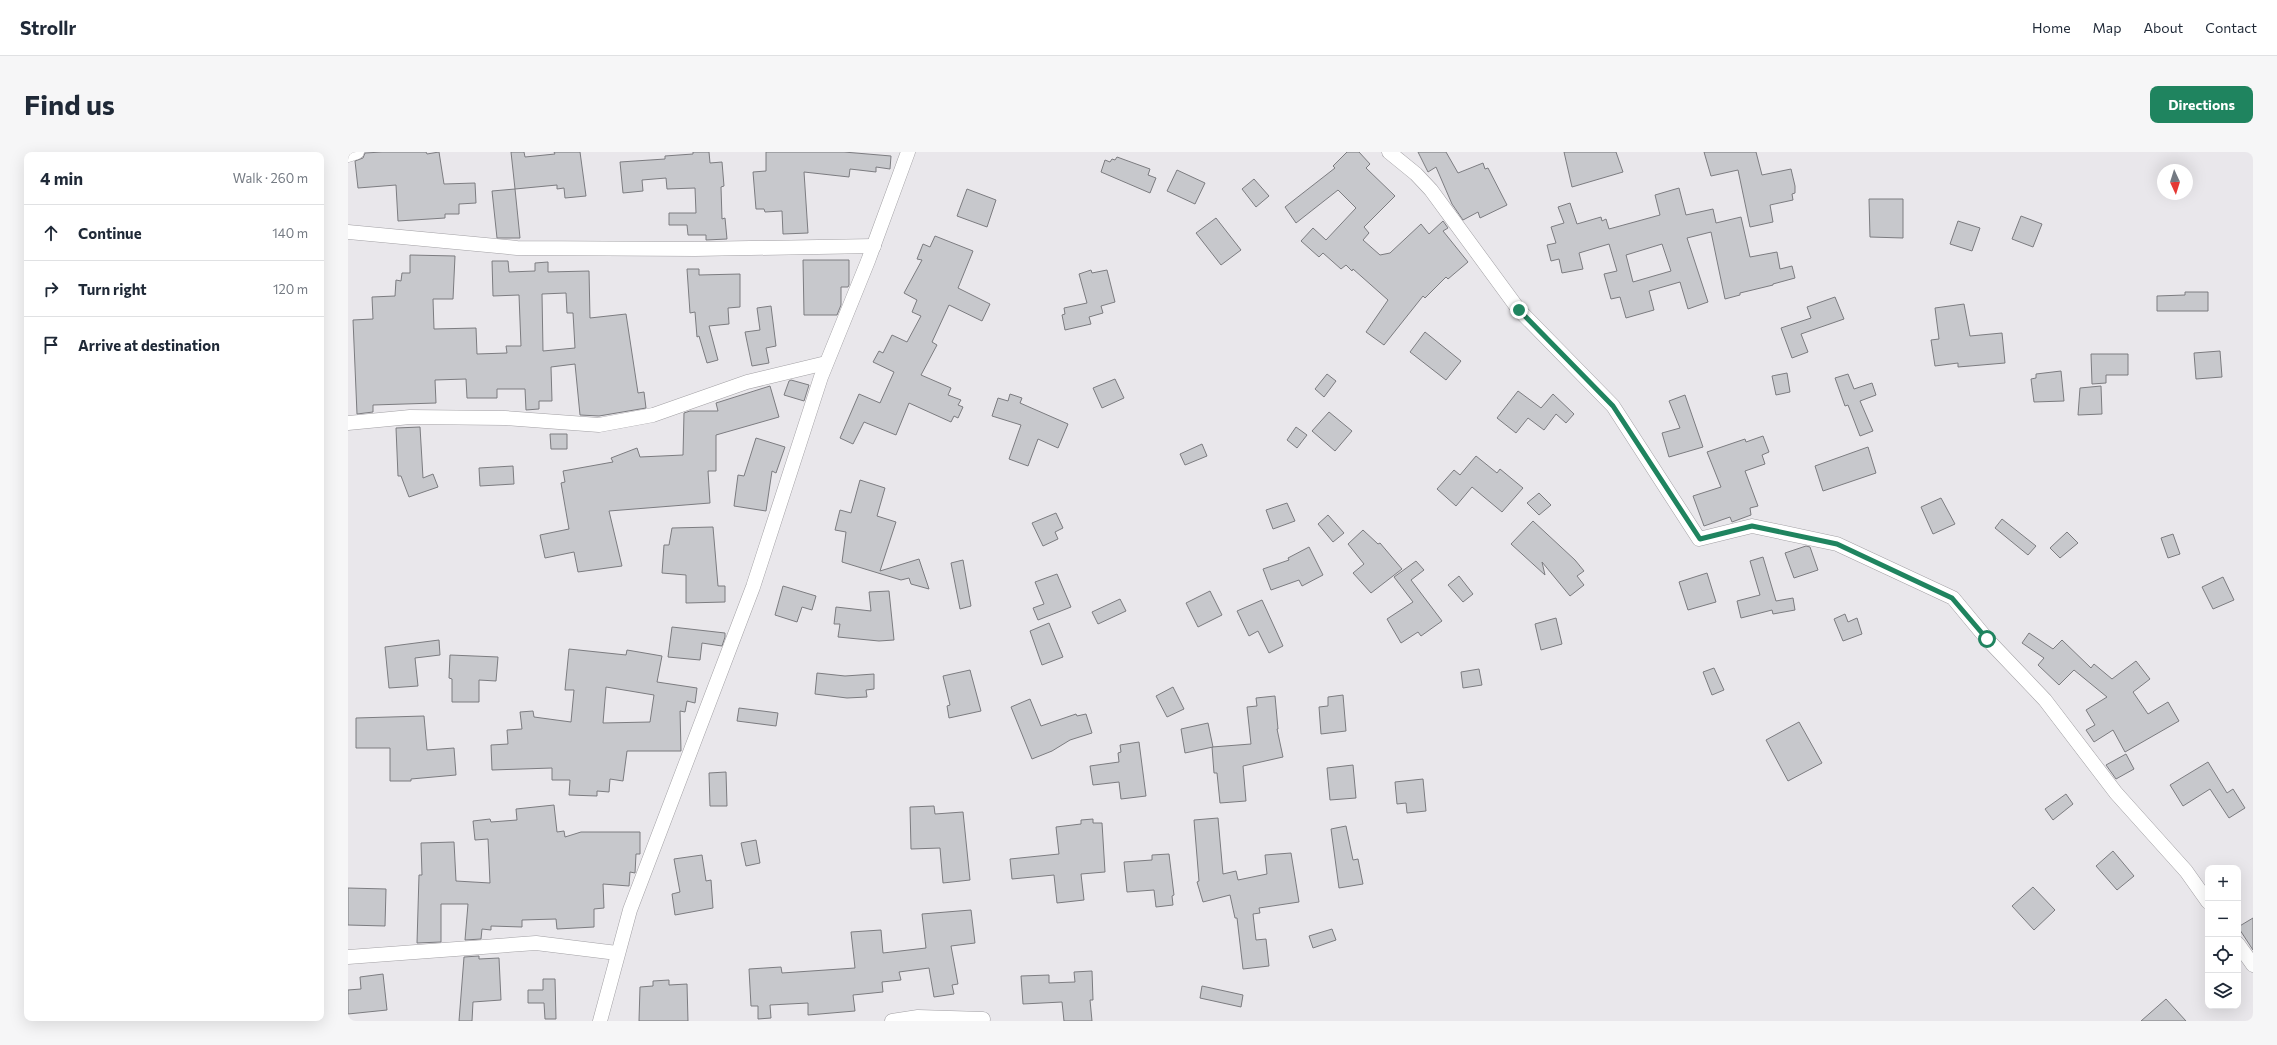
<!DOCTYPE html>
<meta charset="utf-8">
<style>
:root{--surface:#fff;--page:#f6f6f7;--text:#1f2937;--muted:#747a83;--line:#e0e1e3;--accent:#1f845f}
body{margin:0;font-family:Commissioner,sans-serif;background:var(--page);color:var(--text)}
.controls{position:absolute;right:12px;bottom:12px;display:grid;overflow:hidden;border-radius:8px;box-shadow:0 4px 16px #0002}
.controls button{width:36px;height:36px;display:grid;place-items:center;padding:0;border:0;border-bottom:1px solid var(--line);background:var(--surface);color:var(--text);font:20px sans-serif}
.compass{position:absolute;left:1809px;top:12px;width:36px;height:36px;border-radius:50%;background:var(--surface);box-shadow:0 4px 16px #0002;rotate:176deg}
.stop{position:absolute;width:12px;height:12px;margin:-9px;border:3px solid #1f845f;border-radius:50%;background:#fff}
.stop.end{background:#1f845f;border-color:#fff;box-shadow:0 1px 4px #0008}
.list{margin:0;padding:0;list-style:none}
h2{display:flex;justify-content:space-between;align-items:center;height:52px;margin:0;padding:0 16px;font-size:17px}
h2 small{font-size:13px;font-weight:400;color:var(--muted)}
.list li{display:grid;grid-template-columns:26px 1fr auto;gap:12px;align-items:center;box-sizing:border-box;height:56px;padding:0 16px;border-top:1px solid var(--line)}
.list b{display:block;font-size:15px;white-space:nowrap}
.list em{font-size:13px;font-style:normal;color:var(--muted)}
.icon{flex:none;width:22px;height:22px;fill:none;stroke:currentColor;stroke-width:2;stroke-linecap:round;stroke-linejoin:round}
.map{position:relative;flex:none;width:1905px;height:869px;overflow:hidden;border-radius:8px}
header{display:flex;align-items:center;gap:24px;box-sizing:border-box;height:56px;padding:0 20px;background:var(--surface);border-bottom:1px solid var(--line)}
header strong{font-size:19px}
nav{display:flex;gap:22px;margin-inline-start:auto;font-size:14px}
.intro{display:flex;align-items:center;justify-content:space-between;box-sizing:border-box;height:96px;padding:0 24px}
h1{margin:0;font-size:28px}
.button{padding:10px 18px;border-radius:8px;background:var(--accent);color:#fff;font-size:14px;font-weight:700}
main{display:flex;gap:24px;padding:0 24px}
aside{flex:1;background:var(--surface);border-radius:8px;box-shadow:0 4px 16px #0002}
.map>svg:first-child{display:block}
</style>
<header>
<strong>Strollr</strong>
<nav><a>Home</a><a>Map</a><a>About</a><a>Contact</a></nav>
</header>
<div class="intro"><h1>Find us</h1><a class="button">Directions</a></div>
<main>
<aside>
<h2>4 min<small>Walk · 260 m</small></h2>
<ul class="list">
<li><svg class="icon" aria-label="ahead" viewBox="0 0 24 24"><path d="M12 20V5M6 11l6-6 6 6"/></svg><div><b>Continue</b></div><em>140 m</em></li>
<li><svg class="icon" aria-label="right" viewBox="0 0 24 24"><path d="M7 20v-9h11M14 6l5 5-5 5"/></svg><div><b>Turn right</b></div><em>120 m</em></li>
<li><svg class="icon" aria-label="arrive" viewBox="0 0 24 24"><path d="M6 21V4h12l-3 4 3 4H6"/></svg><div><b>Arrive at destination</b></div></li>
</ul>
</aside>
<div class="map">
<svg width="1905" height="869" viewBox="0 0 1905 869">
<rect width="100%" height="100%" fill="#e9e7eb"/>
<!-- building -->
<g fill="#c7c8cc" stroke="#7c7c80" fill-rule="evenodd">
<path d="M34,0H78L79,2L91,0L96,32L127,31L128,51L111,52V62H97V66L50,69L48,33L10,36L7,9L15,6L17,1Z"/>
<path d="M163,0H176L177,5L207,2L206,0H232L238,44L217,46L216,36L209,37V33L167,37Z"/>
<path d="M345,0H361L362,11L374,10L376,34L373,35L374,67L377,66L379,87L358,88V83H340L339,73H321V61H348L347,36L319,37L318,26L294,28L295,39L275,41L272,10L317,7V4L345,2Z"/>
<path d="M418,0H496L543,4L542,17L528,15V20L502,17L501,25L456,20L460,81L435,82L434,59L417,60L416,57H408L405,20L418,19Z"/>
<path d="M999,0H1011L1022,12L1018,16L1047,44L1016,75L1021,81L1015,88L1032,103L1042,101L1073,72L1081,82L1095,69L1100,76L1095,79L1120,110L1100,127L1098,125L1077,146L1075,144L1036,193L1018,180L1040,148L1005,117L1004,119L998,113L993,117L975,101L971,105L953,89L965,76L978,88L1008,56L990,38L948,71L937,55L987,16L985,14Z"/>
<path d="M1070,0H1098L1110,21L1135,11L1137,17L1140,16L1159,53L1132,66L1130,60L1115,68L1104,52L1088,15L1080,20Z"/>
<path d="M1216,0H1268L1275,20L1224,35Z"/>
<path d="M1356,0H1408L1414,23L1443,17L1447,34V41L1444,42L1445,48L1422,53L1425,70L1402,75L1390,18L1363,24Z"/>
<path d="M769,5L802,17L800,23L808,26L802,41L753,20L757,8L762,10L764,7L767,8Z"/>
<path d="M829,18L857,31L847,52L819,39Z"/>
<path d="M906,27L921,44L908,55L894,37Z"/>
<path d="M1331,36L1338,63L1365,57L1368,71L1393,65L1402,105L1429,100L1432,117L1444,114L1447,126L1425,132V133L1392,141V143L1377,147L1363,80L1339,86L1360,150L1340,157L1332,130L1301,139L1306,158L1278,166L1272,145L1263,147L1256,122L1269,119L1261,92L1231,101L1235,117L1214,121L1211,107L1203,109L1199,93L1208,91L1203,75L1216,71L1210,55L1222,51L1229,72L1253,65L1254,69L1258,67L1261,77L1312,63L1307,43ZM1314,92L1323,119L1285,130L1278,103Z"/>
<path d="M167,37L172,86H149L144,39Z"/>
<path d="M619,37L648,48L639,75L609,64Z"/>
<path d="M1521,47H1555V86L1522,85Z"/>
<path d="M1673,64L1694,72L1685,95L1664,87Z"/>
<path d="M868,66L893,98L873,113L848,81Z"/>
<path d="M1610,69L1632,76L1624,99L1602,92Z"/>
<path d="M587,84L625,99L610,136L642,152L634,169L601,153L584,190L589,193L573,223L603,236L600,243L613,248L610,253L615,255L610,266L606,264L603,270L561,251L548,283L516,270L505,292L492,286L511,242L532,251L546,220L525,210L531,199L535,201L544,183L559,190L573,164L564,160L569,148L556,141L574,108L569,107L575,92L582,95Z"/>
<path d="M62,103L107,104L105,147H85L86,177L128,176L129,202L159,201L158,194H173L171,143L145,144L144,109H160L161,120L187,119V111L200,110V120L241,119L242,166L278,162L290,241L296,240L298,256L251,264L232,263L227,212L203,215L204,249H191V257L178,258L177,237H149V246H119L118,227L87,228L88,251L25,253V260L9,262L5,168L25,167L24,145L47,144L48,128L53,129L54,121H62ZM218,141L219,161H225L227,196L195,199L194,142Z"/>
<path d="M455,108H501V133L500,135H493V153L489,163H456Z"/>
<path d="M339,117H351V123L392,122V155L380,156L381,172L361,174L370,208L359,211L351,184L349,185L347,160L342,161Z"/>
<path d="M743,118L744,121L759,118L767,150L753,154L755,161L741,165L743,172L717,178L714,163L717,162L716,156L739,151L731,122Z"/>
<path d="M1837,140H1860V159H1809V144L1837,143Z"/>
<path d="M1487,145L1496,167L1453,182L1460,200L1444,206L1433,176L1463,166L1459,155Z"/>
<path d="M1616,152L1622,184L1654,181L1657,211L1610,215V211L1587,214L1583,188L1591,187L1587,156Z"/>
<path d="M423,154L428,194L418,196L421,211L404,214L397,180L412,178L409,156Z"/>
<path d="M1077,180L1113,209L1098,228L1062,200Z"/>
<path d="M1872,199L1874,225L1848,227L1846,201Z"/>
<path d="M1743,202H1780V223H1758V231L1744,232Z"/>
<path d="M1713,219L1716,249L1686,250L1683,227L1688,226V222Z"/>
<path d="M1439,221L1442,240L1428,243L1424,224Z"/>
<path d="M979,222L988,229L976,245L967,237Z"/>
<path d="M1500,222L1506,237L1524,231L1528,243L1512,249L1525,279L1512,284L1500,253L1497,254L1487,226Z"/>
<path d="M767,227L776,246L754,256L745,236Z"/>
<path d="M443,228L461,233L456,249L436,243L441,229Z"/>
<path d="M422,234L431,265L368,283V319H360L362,351L261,359L274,414L230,420L226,400L197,406L192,383L221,377L213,331L217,330L215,319L265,310L263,306L289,296L292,305L335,303L336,261L342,259H370L368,251Z"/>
<path d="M1753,234L1754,262L1730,263L1732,236Z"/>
<path d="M1170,239L1193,256L1205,242L1226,262L1218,271L1208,262L1196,278L1180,266L1168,281L1149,266Z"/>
<path d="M662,242L674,246L672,251L720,272L710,296L690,287L680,314L661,307L673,273L644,264L650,246L660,249Z"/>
<path d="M1337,243L1355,295L1321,305L1314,281L1332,276L1321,249Z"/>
<path d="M981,260L1004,279L987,299L964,279Z"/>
<path d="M72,275L75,326L85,322L90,335L61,345L53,324H50L48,276Z"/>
<path d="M948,275L959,283L949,296L939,288Z"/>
<path d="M202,282H219V297H203Z"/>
<path d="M1415,284L1421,300L1414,303L1417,312L1397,319L1410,354L1402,356L1403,363L1384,370L1382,365L1356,374L1345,344L1373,335L1359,300L1397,287L1398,290Z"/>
<path d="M408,286L437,295L428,321L424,319L418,359L386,354L390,323L396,324Z"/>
<path d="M854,292L859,304L837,313L832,302Z"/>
<path d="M1520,295L1528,321L1475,339L1467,314Z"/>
<path d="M1128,304L1149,321L1152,317L1175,336L1154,360L1124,335L1108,354L1089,337L1106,318L1112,323Z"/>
<path d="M165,314L166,332L132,334L131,316Z"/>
<path d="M512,328L537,336L529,364L548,370L532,419L571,407L581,437L563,432L561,426L553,428L494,410L498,380L487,378L492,358L503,361Z"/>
<path d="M1191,341L1203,353L1191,363L1179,351Z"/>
<path d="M1593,346L1607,372L1585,382L1573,355Z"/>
<path d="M939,351L947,369L925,377L918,358Z"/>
<path d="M708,361L715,376L707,380L710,387L695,394L684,371Z"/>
<path d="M980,363L996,381L985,390L970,372Z"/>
<path d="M1654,367L1688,394L1680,403L1647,376Z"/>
<path d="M1185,369L1227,408L1236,419L1229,424L1236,433L1222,444L1194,410L1197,423L1163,392Z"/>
<path d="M365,375L370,434H377V450L338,451V423L314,421L316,393H321L324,376Z"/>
<path d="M1015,378L1030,392L1032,391L1054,417L1023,441L1005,421L1016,412L1000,392Z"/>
<path d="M1719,380L1730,391L1712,406L1702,396Z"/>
<path d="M1825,382L1832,402L1820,406L1813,386Z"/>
<path d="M1458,394L1462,395L1470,418L1446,426L1437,401Z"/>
<path d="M961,395L975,423L954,434L951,428L923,438L915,417L941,408L940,406Z"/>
<path d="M1415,405L1428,449L1445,446L1447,458L1425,462L1424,458L1393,466L1389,449L1412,443L1402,409Z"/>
<path d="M615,408L623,454L612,457L603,411Z"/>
<path d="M1068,409L1076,418L1063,428L1094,469L1073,484L1070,480L1053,491L1039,467L1065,450L1046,425Z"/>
<path d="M1359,421L1368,450L1340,458L1331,430Z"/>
<path d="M709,422L723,455L690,468L685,456L696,452L687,430Z"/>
<path d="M1111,424L1125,442L1115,450L1100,433Z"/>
<path d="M1875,425L1886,448L1865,457L1854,435Z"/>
<path d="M435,434L468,444L464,458L454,455L449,470L427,463Z"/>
<path d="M541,439L546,488L531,489L490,485L492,472H486L488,455L523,459L521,440Z"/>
<path d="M862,439L874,463L850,475L838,451Z"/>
<path d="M772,447L778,459L750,472L744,460Z"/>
<path d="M914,448L935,494L921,501L910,479L901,484L889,459Z"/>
<path d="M1497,462L1500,470L1509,466L1514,482L1495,489L1486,467Z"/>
<path d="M1208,466L1214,492L1193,498L1187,472Z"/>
<path d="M701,471L715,505L694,513L682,479Z"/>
<path d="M324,475L377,481V485L374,494L354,491L352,508L320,505Z"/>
<path d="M1681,481L1705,497L1714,488L1743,516L1746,512L1764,527L1788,509L1802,527L1785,540L1800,562L1820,550L1831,569L1777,600L1765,578L1746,590L1738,578L1747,573L1738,558L1759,545L1726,518L1711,533L1690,513L1696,506L1674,491Z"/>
<path d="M91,488L92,503L67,506L70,534L41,536L37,495Z"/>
<path d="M221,497L278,503L279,498L314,504L309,530L349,536L347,551L339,549L337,560L332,559L333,599H279L275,629L262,627L261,640L249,639V644L221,643L222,628H204V616L144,618L143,593L160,592L159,578L174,577L172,560L185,559L186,565L223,570L226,538H217ZM258,535L306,543L302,570L255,571Z"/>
<path d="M102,503L150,505L148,529L131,528V550H104V527L101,526Z"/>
<path d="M1366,516L1376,538L1364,543L1355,520Z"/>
<path d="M1131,517L1134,533L1115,536L1113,520Z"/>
<path d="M622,518L633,559L601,566L599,554L602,553L595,524Z"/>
<path d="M469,521L497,524L526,522V537L518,538L519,545L499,546L467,542Z"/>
<path d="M825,535L836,557L819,565L808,544Z"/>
<path d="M995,543L998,579L973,582L971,555L980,554V545Z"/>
<path d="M927,544L930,577H929L935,605L895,614L898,649L872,651L869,621H866L864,595L903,592L899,555L909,554L908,546Z"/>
<path d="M682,547L693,574L728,562L729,564L738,562L744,581L722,588L704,599L684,607L663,555Z"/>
<path d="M391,556L430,561L428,574L389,569Z"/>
<path d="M76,564L79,598L106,596L108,623L63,627V629H42V596H8V566Z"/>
<path d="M1451,570L1474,611L1440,629L1418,588Z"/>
<path d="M860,571L865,595L837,601L833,577Z"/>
<path d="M791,590L798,644L773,647L771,630L745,633L742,614L771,610L770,601L773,600L772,593Z"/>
<path d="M1778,602L1786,617L1768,627L1758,613Z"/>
<path d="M1860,610L1879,641L1885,637L1897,656L1881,666L1862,637L1835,654L1822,633Z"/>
<path d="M1005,613L1008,646L982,648L979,616Z"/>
<path d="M378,620L379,654H362L361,621Z"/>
<path d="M1075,627L1078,659L1059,661L1058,651L1049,652L1047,630Z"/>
<path d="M1718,642L1725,652L1705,668L1697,657Z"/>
<path d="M206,653L209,680L216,679L217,685L233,680H292V702H288L287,721L282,720L281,734L255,732L256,756L246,757V775L209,777L208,767L174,768V775L143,774V778L134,777L133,787L117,788L120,752H93V790L69,791L71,723H74L73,691L106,690L108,729L142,731L140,687L127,688L125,669L142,667L143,670L169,668L168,657Z"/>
<path d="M586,654L587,662L615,660L622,728L595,731L592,696L563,697L562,655Z"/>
<path d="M870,666L875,722L888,719L890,728L919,722L917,703L943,701L951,750L911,756L912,761L905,762L908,788L918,787L921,814L895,817L889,766H887L882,743L855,750L849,730L851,729L846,668Z"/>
<path d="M745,667V671H754L757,720L733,722L736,748L709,751L706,723L664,727L662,707L711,702L708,675L733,672V668Z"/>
<path d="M998,674L1005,708L1010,707L1015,732L991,736L983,677Z"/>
<path d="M408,688L412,711L398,714L393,691Z"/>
<path d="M1765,699L1786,724L1769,738L1748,714Z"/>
<path d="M821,702L826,743L824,744L825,753L808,755L806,738L779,740L776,710L804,708V703Z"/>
<path d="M354,703L358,729L363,728L365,756L327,763L324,742L332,740L326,707Z"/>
<path d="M1685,735L1707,758L1686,778L1664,754Z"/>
<path d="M0,736L38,737L37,774L0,773Z"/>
<path d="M623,758L627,791L603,794L610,832L604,833L606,842L586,845L581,816L551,820L553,828L534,830L535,840L505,843L507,859L460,863V851L422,853L423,866L410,867V854H403L401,817L433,815L434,821L507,816L503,780L533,778L535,801L578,796L574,762Z"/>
<path d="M1905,766V798L1890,775Z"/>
<path d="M984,777L988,788L965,796L961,784Z"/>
<path d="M131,804V807L151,806L153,848L125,850L124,869H111L116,805Z"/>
<path d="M744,819L745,848H742L744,869H716L714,850L675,852L673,824L701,823V831L727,830L726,820Z"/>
<path d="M35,822L39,858L0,862V838L13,837L12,825Z"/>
<path d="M195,827H207L208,867H197L196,851H180V838H195Z"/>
<path d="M321,828V833L339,832L340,869H291L292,835L305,834V829Z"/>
<path d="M854,834L895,843L893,855L852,846Z"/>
<path d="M1818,847L1838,869H1793Z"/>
</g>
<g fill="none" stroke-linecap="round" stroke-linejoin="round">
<defs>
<g id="minor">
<path d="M1041,0L1068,22L1083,38L1171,158L1265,254L1351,387L1404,374L1489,392L1605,446L1639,487L1697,548L1768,641L1838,719L1860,750"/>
<path d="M0,3L9,0"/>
<path d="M0,80L169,96L347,97L526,94"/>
<path d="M0,271L62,265L157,266L251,273L305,263L399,230L478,211"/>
<path d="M1890,792L1905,813"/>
<path d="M0,805L188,791L269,801"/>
<path d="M252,869L282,758L405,435L473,225L520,109L560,0"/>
<path d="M544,869L570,865L635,867"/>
</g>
</defs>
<!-- minor casing -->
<use href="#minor" stroke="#a2a0a4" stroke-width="15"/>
<!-- minor -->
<use href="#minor" stroke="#fff" stroke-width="14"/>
</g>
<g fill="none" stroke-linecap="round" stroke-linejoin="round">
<!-- route -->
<path stroke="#1f845f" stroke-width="5" d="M1171,158L1265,254L1352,387L1404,374L1489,392L1604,446L1639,487"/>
</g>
</svg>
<div class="controls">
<button>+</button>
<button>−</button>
<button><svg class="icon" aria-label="locate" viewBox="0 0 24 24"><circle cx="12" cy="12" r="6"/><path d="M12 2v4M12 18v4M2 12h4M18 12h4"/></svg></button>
<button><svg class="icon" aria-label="layers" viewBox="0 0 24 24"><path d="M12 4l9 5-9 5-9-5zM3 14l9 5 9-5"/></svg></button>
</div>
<svg class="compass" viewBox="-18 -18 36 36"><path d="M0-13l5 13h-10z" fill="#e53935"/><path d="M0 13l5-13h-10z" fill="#747a83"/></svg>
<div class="stop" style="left:1639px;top:487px"></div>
<div class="stop end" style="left:1171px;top:158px"></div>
</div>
</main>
